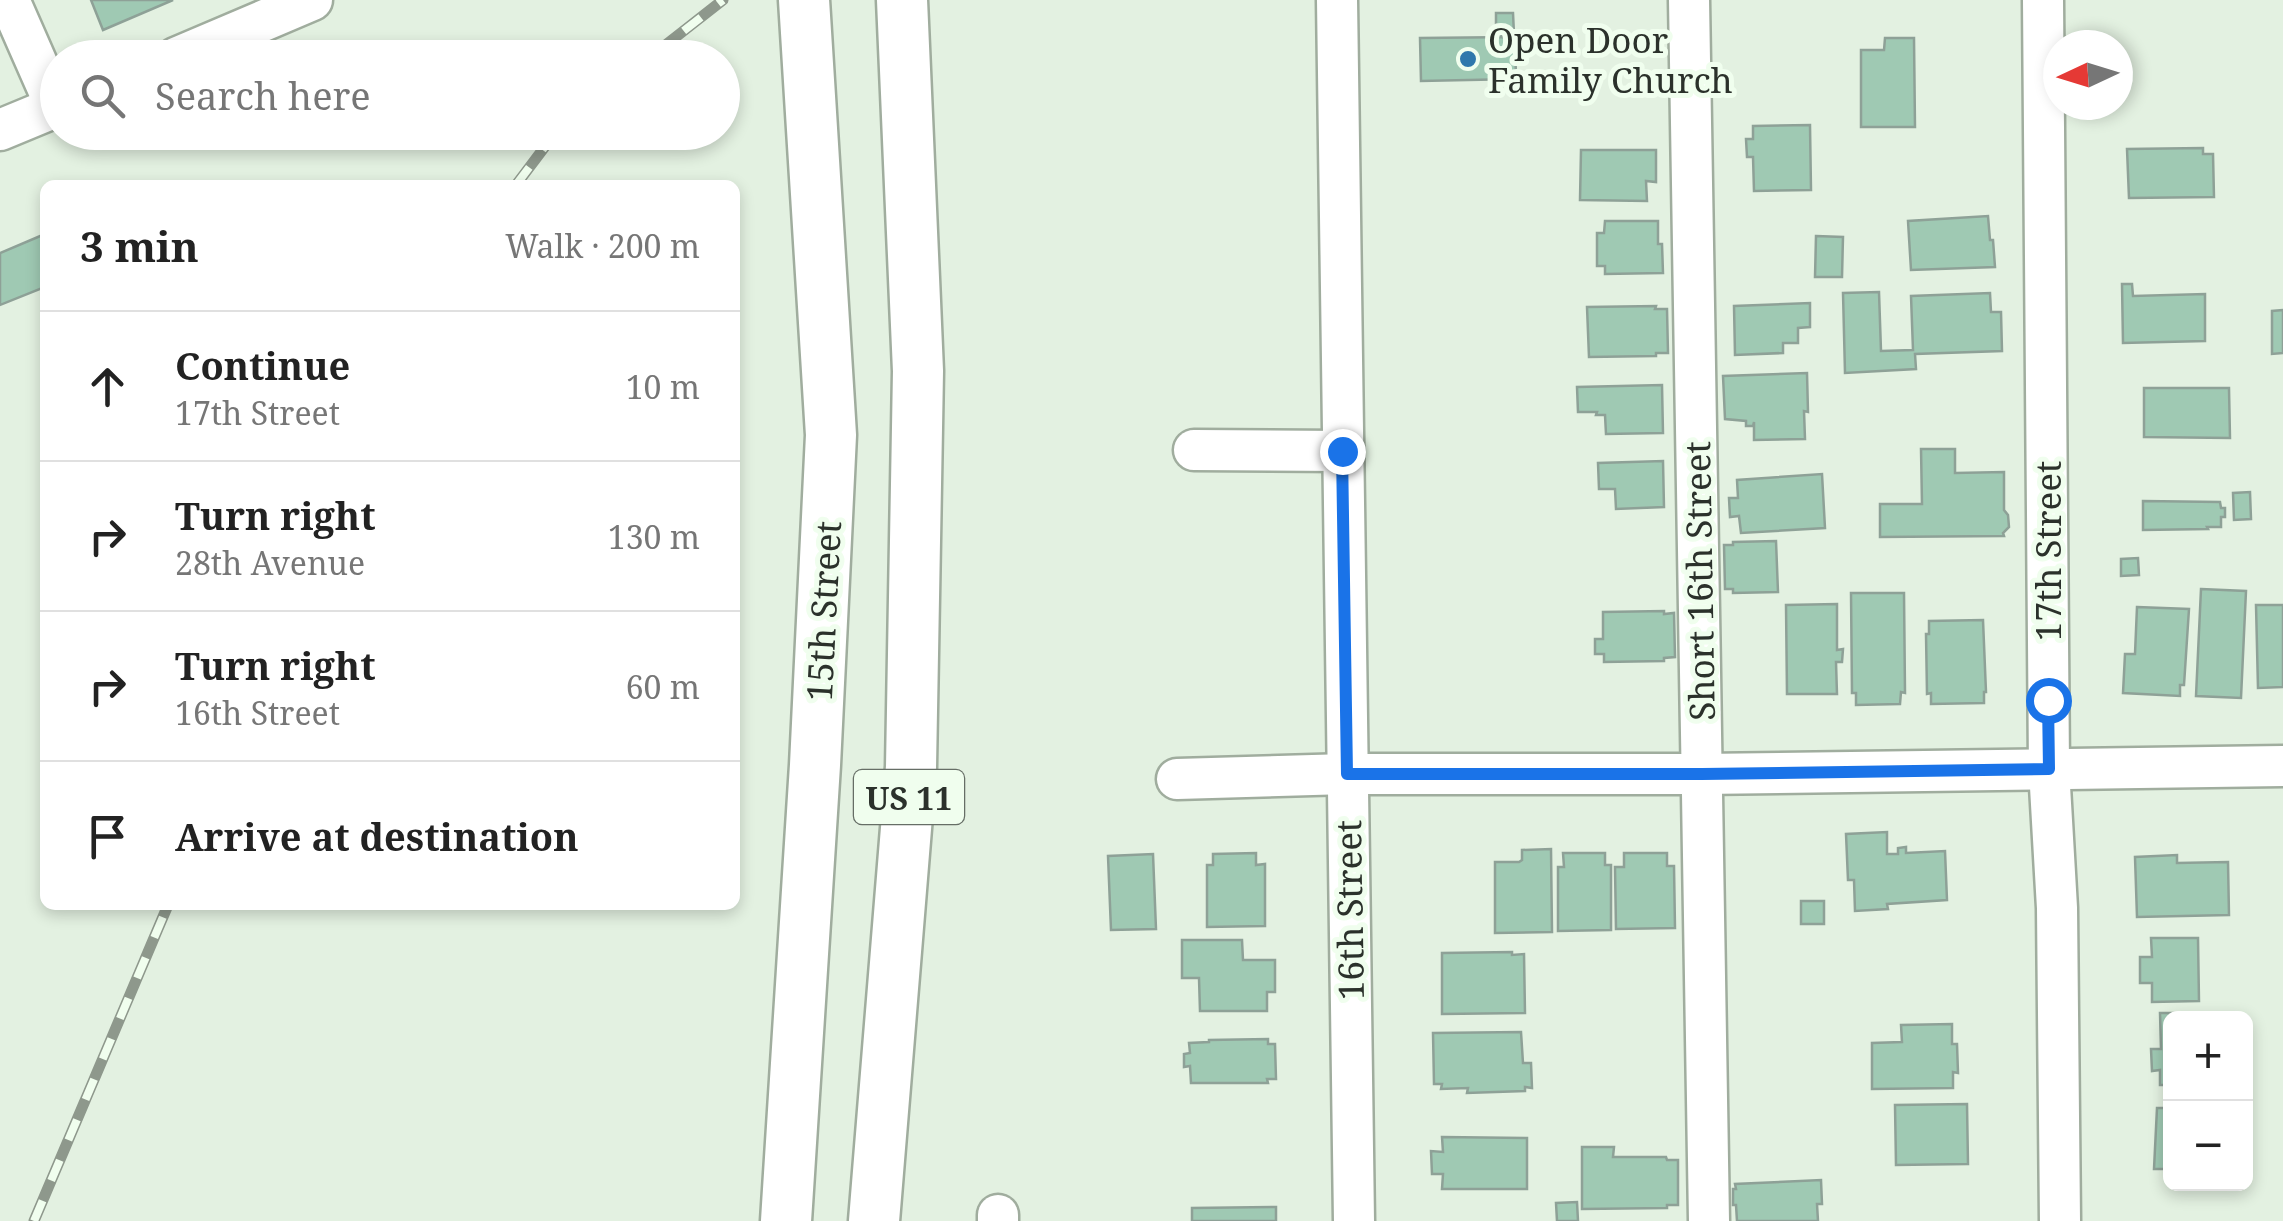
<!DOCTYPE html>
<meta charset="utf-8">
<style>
:root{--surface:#fff;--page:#f2f2f2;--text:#222;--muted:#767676;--line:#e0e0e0}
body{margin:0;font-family:"Noto Serif",serif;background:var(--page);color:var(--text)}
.controls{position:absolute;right:30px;bottom:30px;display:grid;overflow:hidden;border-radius:15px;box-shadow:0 5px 15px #0003}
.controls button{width:90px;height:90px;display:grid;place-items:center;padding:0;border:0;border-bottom:2px solid var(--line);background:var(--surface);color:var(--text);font:50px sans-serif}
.compass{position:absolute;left:2043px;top:30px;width:90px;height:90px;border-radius:50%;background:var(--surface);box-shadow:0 5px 15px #0003;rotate:266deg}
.stop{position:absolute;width:30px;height:30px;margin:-22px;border:8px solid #1a73e8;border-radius:50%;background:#fff}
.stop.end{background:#1a73e8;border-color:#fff;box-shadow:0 2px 10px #0008}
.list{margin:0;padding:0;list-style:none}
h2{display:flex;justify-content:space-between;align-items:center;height:130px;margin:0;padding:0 40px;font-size:42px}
h2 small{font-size:32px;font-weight:400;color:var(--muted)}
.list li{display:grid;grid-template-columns:65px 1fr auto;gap:30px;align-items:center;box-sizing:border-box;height:150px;padding:0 40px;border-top:2px solid var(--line)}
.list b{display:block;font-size:38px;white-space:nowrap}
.list p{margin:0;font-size:32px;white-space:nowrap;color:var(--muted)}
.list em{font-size:32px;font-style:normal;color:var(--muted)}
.icon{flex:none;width:55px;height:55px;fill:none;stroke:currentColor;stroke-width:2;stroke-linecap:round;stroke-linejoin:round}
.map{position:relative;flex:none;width:2283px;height:1221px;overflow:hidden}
.search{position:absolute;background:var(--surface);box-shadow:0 5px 15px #0003;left:40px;top:40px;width:700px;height:110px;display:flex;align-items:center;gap:25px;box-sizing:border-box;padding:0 35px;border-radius:55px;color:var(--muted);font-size:38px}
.panel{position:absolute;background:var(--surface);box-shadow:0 5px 15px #0003;left:40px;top:180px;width:700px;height:730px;border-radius:15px}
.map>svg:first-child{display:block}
</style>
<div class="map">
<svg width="2283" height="1221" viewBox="0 0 2283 1221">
<rect width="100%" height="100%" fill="#e3f1e1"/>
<!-- building -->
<g fill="#9fc9b3" stroke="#8ea197" stroke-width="2.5">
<path d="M91,0H173L103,30Z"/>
<path d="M1496,13H1513L1514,34L1496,35Z"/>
<path d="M1515,37L1516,79L1421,81L1420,38Z"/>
<path d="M1885,38H1914L1915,127H1861V50H1884Z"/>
<path d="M1810,125L1811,190L1754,191L1753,157H1747L1746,139H1753V126Z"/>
<path d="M2203,148V154H2213L2214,197L2129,198L2127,149Z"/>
<path d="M1581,150H1656V182L1646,181L1647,201L1580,200Z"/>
<path d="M1988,216L1990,240H1993L1995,267L1911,270L1908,221Z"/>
<path d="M1605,221H1658V244H1662L1663,273L1605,274V266H1597V233H1604Z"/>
<path d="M45,234V287L0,305V253Z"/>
<path d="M1816,236L1843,237L1842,277H1815Z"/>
<path d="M2122,284H2132L2133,296L2205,294V341L2123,343Z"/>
<path d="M1879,292L1881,351L1913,350L1911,296L1990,293L1991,312H2001L2002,351L1915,354L1916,369L1845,373L1843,293Z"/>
<path d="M1810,303V327L1798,328V343H1783V353L1735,355L1734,306Z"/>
<path d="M1656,306L1655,309H1667L1668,353H1656V356L1589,357L1587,307Z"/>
<path d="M2283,310V353L2272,354V311Z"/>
<path d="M1807,373L1808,412L1804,411L1805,439L1754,440V422L1753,426H1746V421L1725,419L1723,376Z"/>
<path d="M1662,385L1663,433L1606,434L1605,415H1596L1597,412H1578L1577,387Z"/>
<path d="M2144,388H2229L2230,438L2144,437Z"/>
<path d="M1921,449H1955V473L2004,472V510L2008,515L2009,527L2003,533L2004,536L1880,537V504H1922Z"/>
<path d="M1663,461L1664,507L1616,509L1615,489H1599L1598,463Z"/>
<path d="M1822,474L1825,528L1741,533L1739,516L1730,517L1729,498H1738L1737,480Z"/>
<path d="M2250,492L2251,519L2234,520L2233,493Z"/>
<path d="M2143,501L2220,502L2221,508H2225V517H2221V527H2207L2208,529L2143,530Z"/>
<path d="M1776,541L1778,592L1733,593V589H1725L1724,545H1733V542Z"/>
<path d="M2138,558L2139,575L2121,576V559Z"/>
<path d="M2201,589L2246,591L2241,698L2196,696Z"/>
<path d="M1851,593H1904L1905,693L1901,692L1900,704L1856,705V693H1852Z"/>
<path d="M1837,604V650L1843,649L1842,662H1836L1837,694H1787L1786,605Z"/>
<path d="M2256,605H2283V687L2258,688Z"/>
<path d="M2137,607L2189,609L2184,685H2180V696L2123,693L2125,654H2135Z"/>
<path d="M1664,611V614L1674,613L1675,657L1664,658V661L1604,662V654H1595V639H1603V612Z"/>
<path d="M1983,620L1986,692H1984V703L1931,704V693L1927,694L1926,634H1929V621Z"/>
<path d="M1887,832V854H1898V848L1906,847V853L1945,851L1947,900L1887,904L1888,909L1855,911L1854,880H1848L1846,834Z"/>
<path d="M1551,849L1552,932L1495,933V862H1519L1522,860V850Z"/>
<path d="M1256,853V865L1265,864V926L1207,927V865H1213V854Z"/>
<path d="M1563,853H1605V865H1611V930L1558,931V867H1564Z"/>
<path d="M1624,853H1667V866H1674L1675,928L1616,929L1615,867H1624Z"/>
<path d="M1153,854L1156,929L1111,930L1108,856Z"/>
<path d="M2177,855V863L2228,862L2229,915L2137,917L2135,857Z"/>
<rect x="1801" y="901" width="23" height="23"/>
<path d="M2151,938H2198L2199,1001L2152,1002V983H2140V957H2152Z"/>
<path d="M1182,940H1242L1243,960H1275V992H1267V1011H1200L1199,978H1182Z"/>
<path d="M1512,952V955L1524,954L1525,1013L1442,1014V953Z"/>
<path d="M2160,1013H2207V1018H2170V1085H2160V1070L2152,1071L2151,1049H2161Z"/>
<path d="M1952,1024V1044H1957L1958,1073L1953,1072V1088L1872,1089V1043L1902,1042L1901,1025Z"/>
<path d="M1521,1032L1523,1063H1531L1532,1088L1525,1087V1091L1467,1093L1468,1088L1441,1089L1442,1084H1434L1433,1033Z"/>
<path d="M1268,1039V1044H1275L1276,1079H1267L1268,1083H1191L1190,1066L1184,1067V1054L1190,1053L1189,1043L1209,1042V1040Z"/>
<path d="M1967,1104L1968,1164L1896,1165L1895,1105Z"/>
<path d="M2157,1108H2170V1169H2154Z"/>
<path d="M1442,1137L1527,1138V1189H1442L1443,1174H1432L1431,1151L1443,1152Z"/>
<path d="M1582,1147H1614L1613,1157H1666L1667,1160H1678V1205H1667V1208L1582,1209Z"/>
<path d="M1821,1180L1822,1204H1817L1818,1221H1737L1736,1205H1733V1189H1736L1735,1184Z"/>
<path d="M1577,1202L1578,1221H1557L1556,1203Z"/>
<path d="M1276,1207V1221H1192V1208Z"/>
</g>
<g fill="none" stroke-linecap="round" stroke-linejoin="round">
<defs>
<g id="minor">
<path d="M9,0L56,107"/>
<path d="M1337,0L1354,1221"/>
<path d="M1689,0L1709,1221"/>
<path d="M2043,0L2049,769L2057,908L2060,1221"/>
<path d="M176,58L312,0"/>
<path d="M0,130L58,106"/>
<path d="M1194,450L1342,451"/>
<path d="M1177,779L1347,774H1702L2283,766"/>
<path d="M998,1215V1221"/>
</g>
<g id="major">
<path d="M786,1221L815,765L831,435L804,0"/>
<path d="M874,1221L911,767L918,371L902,0"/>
</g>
</defs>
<!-- minor casing -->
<use href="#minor" stroke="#a0ad9e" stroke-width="45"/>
<!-- major casing -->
<use href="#major" stroke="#a0ad9e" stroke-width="55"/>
<!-- minor -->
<use href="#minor" stroke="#fff" stroke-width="40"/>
<!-- major -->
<use href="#major" stroke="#fff" stroke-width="50"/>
<defs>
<g id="rail">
<path d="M649,58L723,0"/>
<path d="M516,185L556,132"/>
<path d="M34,1221L168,905"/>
</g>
</defs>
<!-- rail casing -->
<use href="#rail" stroke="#8e988c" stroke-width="11"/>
<!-- rail -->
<use href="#rail" stroke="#f0feee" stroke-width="8" stroke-dasharray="22" stroke-linecap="butt"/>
</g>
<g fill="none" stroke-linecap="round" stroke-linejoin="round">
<!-- route -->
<path stroke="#1a73e8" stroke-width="12" d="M1342,451L1347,774H1702L2049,769L2048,700"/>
</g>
<!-- markers -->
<circle fill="#2f78ac" stroke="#f0feee" stroke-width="4" cx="1468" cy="59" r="10"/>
<g text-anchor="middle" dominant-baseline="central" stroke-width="10" stroke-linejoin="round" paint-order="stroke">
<!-- shield labels -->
<rect fill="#f0feee" stroke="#666e66" stroke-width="2.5" x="854" y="770" width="110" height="54" rx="8"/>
<g font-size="32" font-weight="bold" fill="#2b312b">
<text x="909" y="797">US 11</text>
</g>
<!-- poi labels -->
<g font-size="35" fill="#2b312b" stroke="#f0feee" text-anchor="start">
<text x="1488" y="39">Open Door<tspan x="1488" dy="40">Family Church</tspan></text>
</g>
<!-- street labels -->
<g font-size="35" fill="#2b312b" stroke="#f0feee">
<text transform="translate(2047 551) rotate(-90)">17th Street</text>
<text transform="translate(1699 581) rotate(-91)">Short 16th Street</text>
<text transform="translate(823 611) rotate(-87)">15th Street</text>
<text transform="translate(1349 910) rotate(-91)">16th Street</text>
</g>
</g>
</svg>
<div class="controls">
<button>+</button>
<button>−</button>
</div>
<svg class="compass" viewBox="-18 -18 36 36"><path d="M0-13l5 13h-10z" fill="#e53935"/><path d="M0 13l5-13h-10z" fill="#767676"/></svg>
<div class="stop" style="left:2048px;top:700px"></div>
<div class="stop end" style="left:1342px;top:451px"></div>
<div class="search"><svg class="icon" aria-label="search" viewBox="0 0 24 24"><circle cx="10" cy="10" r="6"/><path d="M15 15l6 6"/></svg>Search here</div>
<section class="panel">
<h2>3 min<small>Walk · 200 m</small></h2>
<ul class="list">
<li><svg class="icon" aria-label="ahead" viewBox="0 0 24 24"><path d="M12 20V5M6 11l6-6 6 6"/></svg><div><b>Continue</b><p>17th Street</p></div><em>10 m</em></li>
<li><svg class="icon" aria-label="right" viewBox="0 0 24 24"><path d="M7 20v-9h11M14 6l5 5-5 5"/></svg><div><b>Turn right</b><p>28th Avenue</p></div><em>130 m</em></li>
<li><svg class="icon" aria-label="right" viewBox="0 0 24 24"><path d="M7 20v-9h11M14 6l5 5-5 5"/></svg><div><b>Turn right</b><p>16th Street</p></div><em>60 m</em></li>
<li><svg class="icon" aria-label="arrive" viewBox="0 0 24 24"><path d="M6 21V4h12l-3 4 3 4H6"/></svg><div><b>Arrive at destination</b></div></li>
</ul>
</section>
</div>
